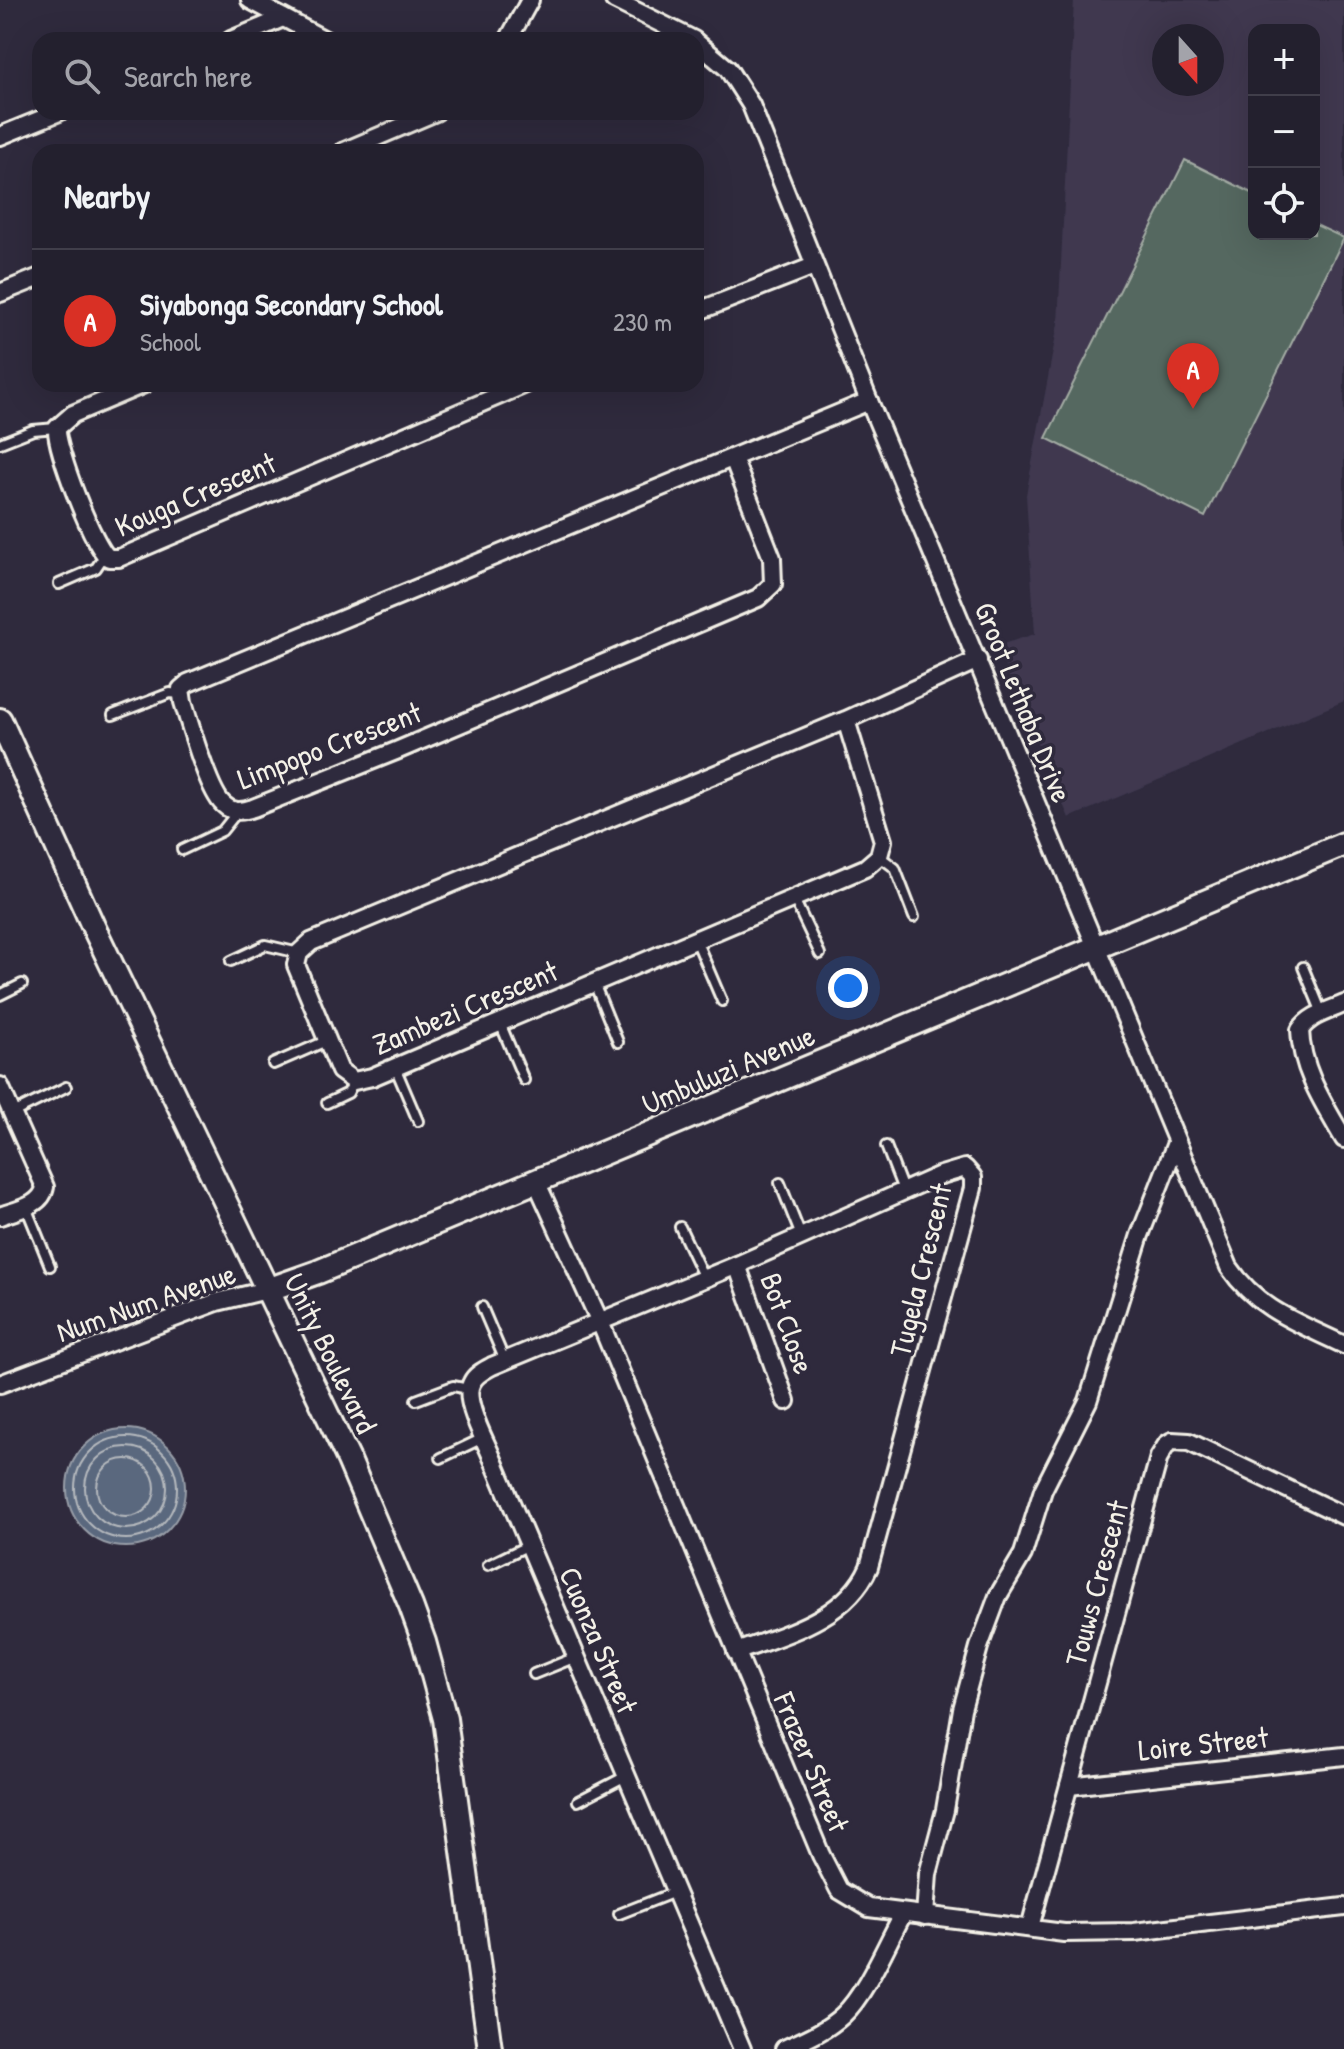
<!DOCTYPE html>
<meta charset="utf-8">
<style>
:root{--surface:#23202e;--page:#2b2836;--text:#f1f3f6;--muted:#a3a3aa;--line:#403e4a;--accent:#d93025}
body{margin:0;font-family:"Patrick Hand",sans-serif;background:var(--page);color:var(--text)}
.controls{position:absolute;right:24px;top:24px;display:grid;overflow:hidden;border-radius:16px;box-shadow:0 8px 32px #0002}
.controls button{width:72px;height:72px;display:grid;place-items:center;padding:0;border:0;border-bottom:2px solid var(--line);background:var(--surface);color:var(--text);font:40px sans-serif}
.compass{position:absolute;left:1152px;top:24px;width:72px;height:72px;border-radius:50%;background:var(--surface);box-shadow:0 8px 32px #0002;rotate:159deg}
.you{position:absolute;left:848px;top:988px;width:28px;height:28px;margin:-20px;border:6px solid #fff;border-radius:50%;background:#1a73e8;box-shadow:0 0 0 12px #1a73e833}
.badge{display:grid;place-items:center;width:52px;height:52px;border-radius:50%;background:var(--accent);color:#fff;font-size:26px;font-weight:700}
.pin{position:absolute;translate:-50% -66px;filter:drop-shadow(0 2px 4px #0008)}
.pin::after{content:'';position:absolute;top:42px;width:28px;height:24px;background:inherit;clip-path:polygon(0 0,100% 0,50% 100%)}
.list{margin:0;padding:0;list-style:none}
h2{display:flex;justify-content:space-between;align-items:center;height:104px;margin:0;padding:0 32px;font-size:34px}
h2 small{font-size:26px;font-weight:400;color:var(--muted)}
.list li{display:grid;grid-template-columns:52px 1fr auto;gap:24px;align-items:center;box-sizing:border-box;height:144px;padding:0 32px;border-top:2px solid var(--line)}
.list b{display:block;font-size:30px;white-space:nowrap}
.list p{margin:0;font-size:26px;white-space:nowrap;color:var(--muted)}
.list em{font-size:26px;font-style:normal;color:var(--muted)}
.icon{flex:none;width:44px;height:44px;fill:none;stroke:currentColor;stroke-width:2;stroke-linecap:round;stroke-linejoin:round}
.map{position:relative;flex:none;width:1344px;height:2049px;overflow:hidden}
.search{position:absolute;background:var(--surface);box-shadow:0 8px 32px #0002;left:32px;top:32px;width:672px;height:88px;display:flex;align-items:center;gap:20px;box-sizing:border-box;padding:0 28px;border-radius:24px;color:var(--muted);font-size:30px}
.panel{position:absolute;background:var(--surface);box-shadow:0 8px 32px #0002;left:32px;top:144px;width:672px;height:248px;border-radius:24px}
.map>svg:first-child{display:block}
</style>
<div class="map">
<svg width="1344" height="2049" viewBox="0 0 1344 2049">
<rect width="100%" height="100%" fill="#2f2a3d"/>
<filter id="ink" filterUnits="userSpaceOnUse"><feTurbulence type="fractalNoise" baseFrequency=".0125" numOctaves="2"/><feDisplacementMap in="SourceGraphic" scale="16" xChannelSelector="R" yChannelSelector="G"/><feConvolveMatrix kernelMatrix="1 2 1 2 8 2 1 2 1" color-interpolation-filters="sRGB"/></filter>
<g filter="url(#ink)">
<!-- built -->
<path fill="#3f3950" fill-rule="evenodd" d="M1074,0H1344V701L1069,818L996,646L1035,634L1026,495L1058,324ZM1254,30H1314V234H1254ZM1164,36H1212V84H1164Z"/>
<!-- green -->
<path fill="#546861" stroke="#a4aca4" stroke-width="2" d="M1185,160L1254,194V234H1314V224L1344,238L1205,517L1046,438Z"/>
<!-- water -->
<circle fill="#5a677e" stroke="#989ea8" stroke-width="2" cx="126" cy="1488" r="59"/>
<g fill="none" stroke-linecap="round" stroke-linejoin="round">
<!-- shore -->
<g stroke="#b6babe" stroke-width="2">
<circle cx="126" cy="1488" r="51"/>
<circle cx="126" cy="1488" r="41"/>
<circle cx="126" cy="1488" r="29"/>
</g>
<defs>
<g id="service">
<path d="M0,443L33,430L56,428"/>
<path d="M59,584L96,568L104,556"/>
<path d="M113,715L170,693L181,694"/>
<path d="M182,850L222,831L238,811"/>
<path d="M879,856L895,868L914,917"/>
<path d="M794,899L820,954"/>
<path d="M696,940L722,1001"/>
<path d="M231,961L265,945L299,953"/>
<path d="M1303,967L1322,1013"/>
<path d="M594,983L618,1042"/>
<path d="M0,995L22,984"/>
<path d="M500,1023L524,1080"/>
<path d="M273,1064L326,1041"/>
<path d="M395,1067L418,1121"/>
<path d="M327,1103L348,1093L354,1081"/>
<path d="M13,1113L66,1087"/>
<path d="M886,1146L903,1190"/>
<path d="M780,1183L801,1236"/>
<path d="M26,1207L50,1266"/>
<path d="M680,1227L704,1278"/>
<path d="M482,1307L505,1361"/>
<path d="M416,1400L453,1386L469,1389"/>
<path d="M441,1458L483,1438"/>
<path d="M488,1565L529,1545"/>
<path d="M534,1674L576,1657"/>
<path d="M578,1801L626,1776"/>
<path d="M619,1914L675,1892"/>
</g>
<g id="minor">
<path d="M250,0L325,40"/>
<path d="M614,0L694,40"/>
<path d="M231,40L283,18"/>
<path d="M508,40L530,0"/>
<path d="M696,42L728,69L751,105L869,401L1229,1267C1258,1310 1299,1323 1344,1345"/>
<path d="M0,136L59,112"/>
<path d="M342,152L436,112"/>
<path d="M0,293L40,277"/>
<path d="M696,312L814,266"/>
<path d="M144,384L73,414L57,428C55,447 94,549 109,558H119L526,384"/>
<path d="M733,458L772,558L773,584L758,598L396,751L253,808C242,812 232,813 223,804C208,790 190,724 183,702L181,689L188,683L869,401"/>
<path d="M846,720L883,841L879,856L865,868L372,1077L354,1081L340,1071L296,965L299,953L311,942L846,720L978,660"/>
<path d="M1344,1004C1328,1011 1310,1015 1300,1030C1301,1070 1325,1106 1344,1139"/>
<path d="M0,1086L45,1187C42,1206 16,1210 0,1216"/>
<path d="M536,1181L600,1322L821,1855L839,1890L869,1908L1064,1933L1134,1932L1344,1907"/>
<path d="M737,1265L786,1401"/>
<path d="M0,1384L217,1302L267,1290"/>
<path d="M736,1652C785,1634 846,1619 869,1567L973,1188V1177L965,1168L938,1176L737,1265L492,1366C485,1370 476,1374 472,1382C462,1399 484,1438 491,1455L742,2049"/>
<path d="M1069,1786L1344,1756"/>
<path d="M925,1916L928,1874L945,1810L962,1709L979,1647L998,1596L1023,1554L1043,1490L1088,1401L1140,1235L1176,1143"/>
<path d="M1030,1927L1159,1457L1167,1444L1172,1441L1189,1442L1344,1516"/>
<path d="M784,2049C804,2040 826,2031 843,2015C866,1994 887,1943 903,1914"/>
</g>
<g id="tertiary">
<path d="M0,720L93,926L349,1460L411,1606L424,1642L445,1719L490,2049"/>
<path d="M267,1290L318,1272L1344,844"/>
</g>
</defs>
<!-- service casing -->
<use href="#service" stroke="#f4f1e8" stroke-width="14"/>
<!-- minor casing -->
<use href="#minor" stroke="#f4f1e8" stroke-width="22"/>
<!-- tertiary casing -->
<use href="#tertiary" stroke="#f4f1e8" stroke-width="28"/>
<!-- service -->
<use href="#service" stroke="#2f2a3d" stroke-width="8"/>
<!-- minor -->
<use href="#minor" stroke="#2f2a3d" stroke-width="16"/>
<!-- tertiary -->
<use href="#tertiary" stroke="#2f2a3d" stroke-width="22"/>
</g>
</g>
<g text-anchor="middle" dominant-baseline="central" stroke-width="7" stroke-linejoin="round" paint-order="stroke">
<!-- street labels -->
<g font-size="30" fill="#f4f1e8" stroke="#2f2a3d">
<text transform="translate(195 494) rotate(-23)">Kouga Crescent</text>
<text transform="translate(1024 702) rotate(68)">Groot Lethaba Drive</text>
<text transform="translate(329 745) rotate(-21)">Limpopo Crescent</text>
<text transform="translate(465 1007) rotate(-23)">Zambezi Crescent</text>
<text transform="translate(728 1069) rotate(-23)">Umbuluzi Avenue</text>
<text transform="translate(920 1270) rotate(-76)">Tugela Crescent</text>
<text transform="translate(146 1302) rotate(-19)">Num Num Avenue</text>
<text transform="translate(788 1323) rotate(70)">Bot Close</text>
<text transform="translate(331 1353) rotate(64)">Unity Boulevard</text>
<text transform="translate(1096 1583) rotate(-75)">Touws Crescent</text>
<text transform="translate(599 1640) rotate(67)">Cuonza Street</text>
<text transform="translate(1203 1743) rotate(-6)">Loire Street</text>
<text transform="translate(812 1762) rotate(67)">Frazer Street</text>
</g>
</g>
</svg>
<div class="controls">
<button>+</button>
<button>−</button>
<button><svg class="icon" aria-label="locate" viewBox="0 0 24 24"><circle cx="12" cy="12" r="6"/><path d="M12 2v4M12 18v4M2 12h4M18 12h4"/></svg></button>
</div>
<svg class="compass" viewBox="-18 -18 36 36"><path d="M0-13l5 13h-10z" fill="#e53935"/><path d="M0 13l5-13h-10z" fill="#a3a3aa"/></svg>
<div class="you"></div>
<div class="pin badge" style="left:1193px;top:409px">A</div>
<div class="search"><svg class="icon" aria-label="search" viewBox="0 0 24 24"><circle cx="10" cy="10" r="6"/><path d="M15 15l6 6"/></svg>Search here</div>
<section class="panel">
<h2>Nearby<small></small></h2>
<ul class="list">
<li><span class="badge">A</span><div><b>Siyabonga Secondary School</b><p>School</p></div><em>230 m</em></li>
</ul>
</section>
</div>
